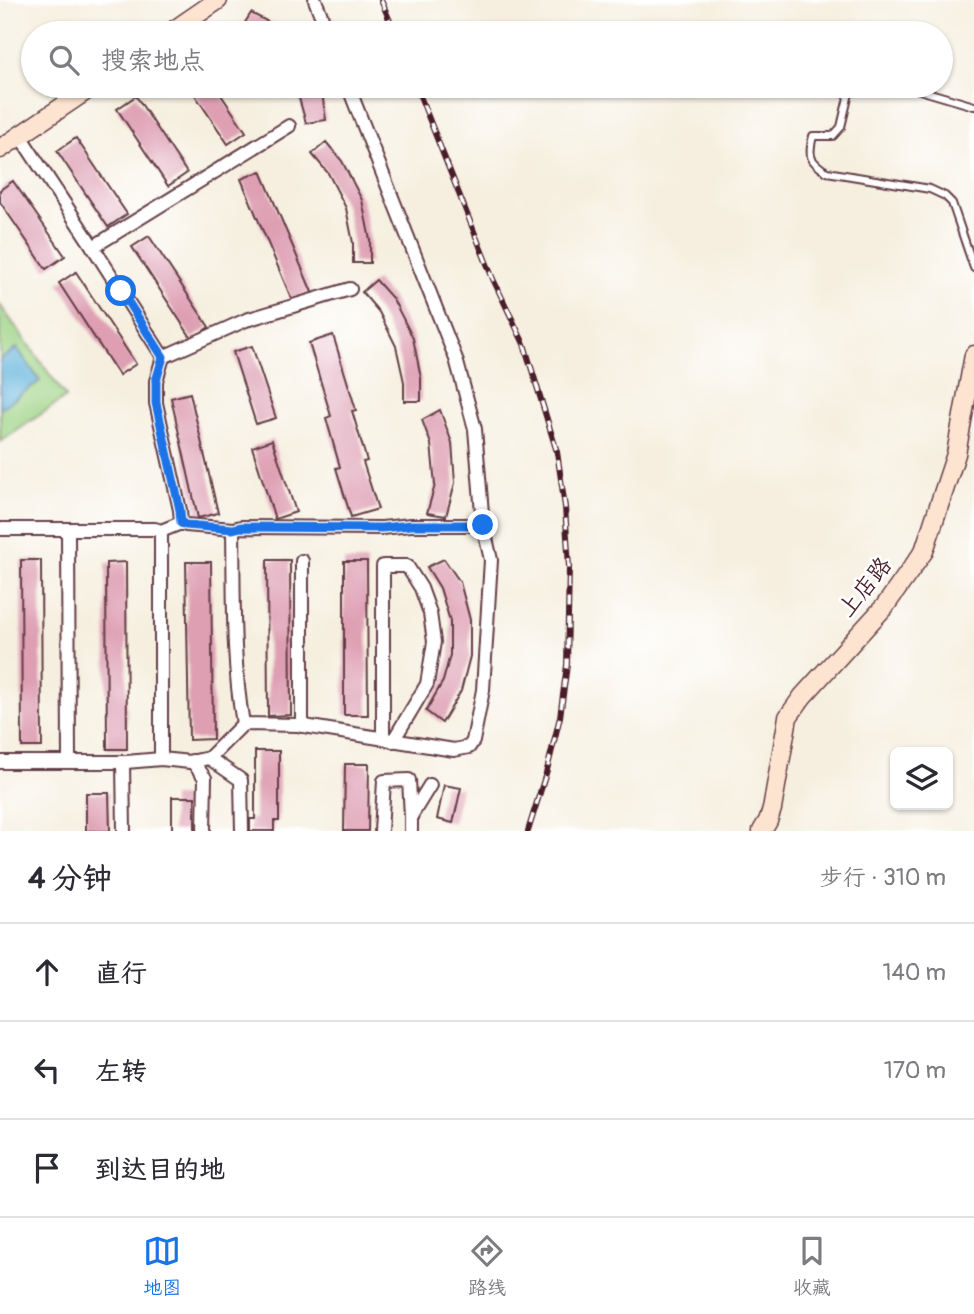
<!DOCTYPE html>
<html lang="zh">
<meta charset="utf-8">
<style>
:root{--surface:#fff;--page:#f2f2f3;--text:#2b2b33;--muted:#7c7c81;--line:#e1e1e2;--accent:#1a73e8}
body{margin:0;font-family:Pangolin,"LXGW WenKai TC",sans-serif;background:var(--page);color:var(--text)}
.controls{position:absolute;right:21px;bottom:21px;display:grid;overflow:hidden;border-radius:10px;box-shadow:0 2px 5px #0004}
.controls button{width:63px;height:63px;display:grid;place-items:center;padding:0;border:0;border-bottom:2px solid var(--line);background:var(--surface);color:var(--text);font:35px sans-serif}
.stop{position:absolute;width:21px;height:21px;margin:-16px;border:5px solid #1a73e8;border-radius:50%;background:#fff}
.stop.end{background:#1a73e8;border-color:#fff;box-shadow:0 2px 7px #0008}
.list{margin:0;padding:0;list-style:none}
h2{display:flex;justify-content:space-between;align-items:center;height:91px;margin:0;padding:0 28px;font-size:30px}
h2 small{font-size:23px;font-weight:400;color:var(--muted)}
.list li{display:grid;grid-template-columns:46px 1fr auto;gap:21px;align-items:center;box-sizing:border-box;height:98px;padding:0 28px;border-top:2px solid var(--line)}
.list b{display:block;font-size:26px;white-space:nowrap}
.list em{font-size:23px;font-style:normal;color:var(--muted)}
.icon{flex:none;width:38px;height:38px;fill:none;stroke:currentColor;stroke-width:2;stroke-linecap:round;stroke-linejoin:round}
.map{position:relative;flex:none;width:974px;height:831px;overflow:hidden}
.search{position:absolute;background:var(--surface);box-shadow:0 2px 5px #0004;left:21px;right:21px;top:21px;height:77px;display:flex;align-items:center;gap:18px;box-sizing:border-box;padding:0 24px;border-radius:38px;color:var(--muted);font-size:26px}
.sheet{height:385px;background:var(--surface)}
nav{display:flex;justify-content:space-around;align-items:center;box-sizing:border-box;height:98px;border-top:2px solid var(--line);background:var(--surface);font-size:19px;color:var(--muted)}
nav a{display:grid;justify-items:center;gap:4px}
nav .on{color:var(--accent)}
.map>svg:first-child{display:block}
</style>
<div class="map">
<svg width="974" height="831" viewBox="0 0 974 831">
<rect width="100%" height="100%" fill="#fff"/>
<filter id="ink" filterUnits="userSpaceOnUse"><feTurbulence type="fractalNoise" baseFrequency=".0143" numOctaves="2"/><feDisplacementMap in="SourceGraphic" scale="14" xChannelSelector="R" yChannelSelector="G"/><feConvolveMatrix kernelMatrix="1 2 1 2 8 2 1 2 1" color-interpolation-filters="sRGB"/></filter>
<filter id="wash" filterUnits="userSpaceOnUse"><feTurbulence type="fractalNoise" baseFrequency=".00686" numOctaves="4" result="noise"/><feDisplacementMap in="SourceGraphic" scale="28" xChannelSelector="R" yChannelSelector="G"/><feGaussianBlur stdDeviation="1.57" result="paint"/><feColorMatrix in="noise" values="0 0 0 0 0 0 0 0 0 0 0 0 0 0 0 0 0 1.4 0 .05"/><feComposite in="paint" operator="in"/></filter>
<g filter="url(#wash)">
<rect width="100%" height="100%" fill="#f6efdf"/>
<!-- green -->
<path fill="#9cd283" stroke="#737857" stroke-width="2" d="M0,305L66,397L0,442Z"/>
<!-- water -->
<path fill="#60b2db" stroke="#556883" stroke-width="2" d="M17,348L40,381L0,409V360Z"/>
<g id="blocks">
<!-- building -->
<g fill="#de9fb3">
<path d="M251,13L280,28L285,33H246L241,29Z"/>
<path d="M189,86H215L246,132L228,144Z"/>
<path d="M292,86H321L326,120L306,123L299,98Z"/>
<path d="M136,96L187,173L168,186L117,109Z"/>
<path d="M76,138L127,214L108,227L57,151Z"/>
<path d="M326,142L342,161L362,200L370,240V263H353V243L346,208L328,173L312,154Z"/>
<path d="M261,171L314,297L294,305L241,179Z"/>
<path d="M13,181L65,256L46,269L0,202V190Z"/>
<path d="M149,236L209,327L192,339L132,247Z"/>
<path d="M76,272L136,364L119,375L59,283Z"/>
<path d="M376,280L393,299L413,338L421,378V401H404V382L396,346L379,312L362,292Z"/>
<path d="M333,335L356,410L352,411L367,461L363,462L378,509L351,517L336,468L340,467L326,418L331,416L309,343Z"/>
<path d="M252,346L276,418L256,424L233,352Z"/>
<path d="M190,393L218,513L198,518L171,398Z"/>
<path d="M440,410L452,443L455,483L446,516L427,513L435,485L431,444L422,420Z"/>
<path d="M272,440L296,512L275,519L252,447Z"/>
<path d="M444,559L460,582L470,620V656L461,691L442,723L426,711L443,681L450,655V621L440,588L427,567Z"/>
<path d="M21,560H41L42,747H22Z"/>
<path d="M267,560H290L291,715L268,716Z"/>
<path d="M344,561H367L368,715H344Z"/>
<path d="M126,562L127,749H107L106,563Z"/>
<path d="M186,562H211L213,739L189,740Z"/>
<path d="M255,751H279V821H274V831H250V819H255Z"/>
<path d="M345,764H369L368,831H344Z"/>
<path d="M444,785L461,788L453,823L437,819Z"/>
<path d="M86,793H109L110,831H86Z"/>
<rect x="172" y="797" width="23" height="34"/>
</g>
</g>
</g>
<g filter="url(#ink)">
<use href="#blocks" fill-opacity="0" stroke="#643e46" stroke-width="2"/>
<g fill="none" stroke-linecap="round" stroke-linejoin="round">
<defs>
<g id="lane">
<path d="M852,86L850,89L841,127L833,136H813C808,156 809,161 827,172L930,189L945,196L952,203L974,268"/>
<path d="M906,86L974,106"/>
</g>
<g id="street">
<path d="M315,0L328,33"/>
<path d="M20,136L93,247L163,357"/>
<path d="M93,247L289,126"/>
<path d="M181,523L180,510L156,403V381L163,357L246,320L350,289"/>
<path d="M0,529H155L161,531L181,523L186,525L233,529L241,527L382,528L411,525H483"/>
<path d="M68,529L69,761"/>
<path d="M233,529C234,594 232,660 243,724"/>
<path d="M302,561V726"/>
<path d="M383,739V566H407L421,588L430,613L434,642L427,684L393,741"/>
<path d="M209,758L241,780L242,831"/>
<path d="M161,759V531"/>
<path d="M192,761L205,778L204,831"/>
<path d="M0,762H126L161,759L190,762L209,758L243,724L298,725L454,750L469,747L473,741L483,690L491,560L483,525L475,429L456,359L348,86"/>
<path d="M123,762L124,831"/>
<path d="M381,831L384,781L409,780L411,816"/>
<path d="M411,831V816L430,785"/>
</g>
<g id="secondary">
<path d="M170,33L218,0"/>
<path d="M0,149L93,86"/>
<path d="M762,831L768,821L772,809L788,717L803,696L885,606L924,551L956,454L974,355"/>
</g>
</defs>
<!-- lane casing -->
<use href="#lane" stroke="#643e46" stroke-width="10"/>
<!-- street casing -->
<use href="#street" stroke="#643e46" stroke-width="16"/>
<!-- secondary casing -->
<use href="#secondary" stroke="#643e46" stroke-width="21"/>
<!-- lane -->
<use href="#lane" stroke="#fff" stroke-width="6"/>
<!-- street -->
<use href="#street" stroke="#fff" stroke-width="12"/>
<!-- secondary -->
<use href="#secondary" stroke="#fde4d1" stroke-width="18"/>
<defs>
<g id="rail">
<path d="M381,0L395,33"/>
<path d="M416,86L493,279L524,344L557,452L565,507L569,567L567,665L560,717L547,770L528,831"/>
</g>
</defs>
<!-- rail casing -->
<use href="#rail" stroke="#4a1f2b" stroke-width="6"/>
<!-- rail -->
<use href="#rail" stroke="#fff" stroke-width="3.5" stroke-dasharray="10" stroke-linecap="butt"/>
</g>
</g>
<g fill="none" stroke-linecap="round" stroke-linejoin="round" filter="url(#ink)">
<!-- route -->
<path stroke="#1a73e8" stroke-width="9" d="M121,291L163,357L156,381V403L180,510L181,523L186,525L233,529L241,527L382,528L411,525H483"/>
</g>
<g text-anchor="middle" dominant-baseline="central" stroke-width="5" stroke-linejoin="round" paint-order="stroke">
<!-- street labels -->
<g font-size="23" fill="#4a1f2b" stroke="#fff">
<text transform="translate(865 587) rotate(-51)">上店路</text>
</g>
</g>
</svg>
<div class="controls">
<button><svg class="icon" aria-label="layers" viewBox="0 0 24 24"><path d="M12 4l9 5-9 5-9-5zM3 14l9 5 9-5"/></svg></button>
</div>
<div class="stop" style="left:121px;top:291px"></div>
<div class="stop end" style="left:483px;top:525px"></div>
<div class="search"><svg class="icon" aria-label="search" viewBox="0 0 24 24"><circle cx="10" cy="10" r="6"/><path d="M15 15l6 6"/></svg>搜索地点</div>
</div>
<section class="sheet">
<h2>4 分钟<small>步行 · 310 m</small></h2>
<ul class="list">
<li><svg class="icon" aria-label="ahead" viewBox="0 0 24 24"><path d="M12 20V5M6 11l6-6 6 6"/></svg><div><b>直行</b></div><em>140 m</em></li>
<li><svg class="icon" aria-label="left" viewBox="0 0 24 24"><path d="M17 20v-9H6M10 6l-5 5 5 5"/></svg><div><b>左转</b></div><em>170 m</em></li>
<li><svg class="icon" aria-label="arrive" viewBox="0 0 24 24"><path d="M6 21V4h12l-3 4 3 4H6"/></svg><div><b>到达目的地</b></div></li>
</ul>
</section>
<nav>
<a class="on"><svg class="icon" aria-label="map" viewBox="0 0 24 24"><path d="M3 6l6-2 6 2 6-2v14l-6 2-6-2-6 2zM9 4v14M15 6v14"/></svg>地图</a>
<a><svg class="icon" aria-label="directions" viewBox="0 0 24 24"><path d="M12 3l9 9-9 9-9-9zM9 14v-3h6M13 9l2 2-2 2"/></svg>路线</a>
<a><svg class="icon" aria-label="saved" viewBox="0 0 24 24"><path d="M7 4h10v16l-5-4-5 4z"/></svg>收藏</a>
</nav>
